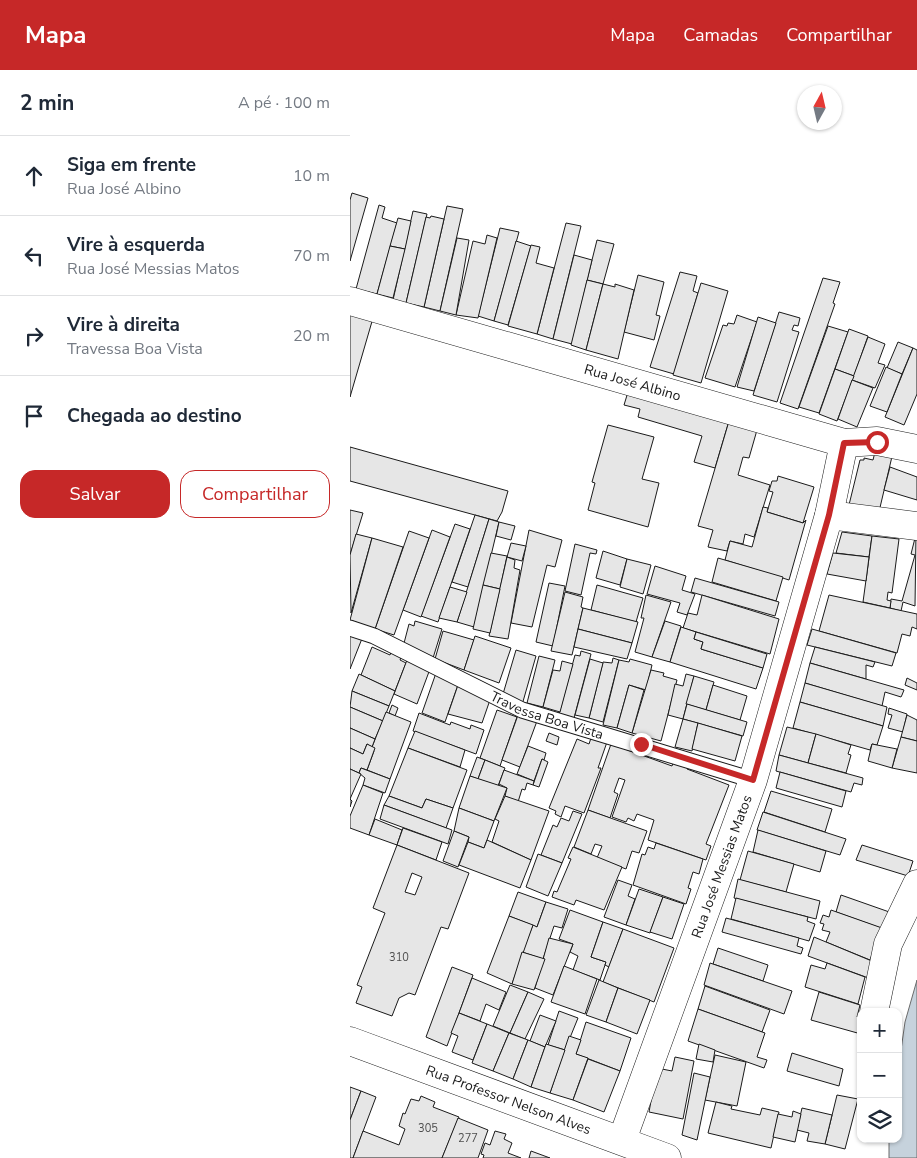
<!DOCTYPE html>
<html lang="pt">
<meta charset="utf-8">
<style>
:root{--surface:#fff;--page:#f6f6f7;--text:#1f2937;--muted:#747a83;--line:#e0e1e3;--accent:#c62828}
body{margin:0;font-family:"Nunito Sans",sans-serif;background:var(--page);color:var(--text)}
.controls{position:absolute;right:15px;bottom:15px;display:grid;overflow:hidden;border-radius:10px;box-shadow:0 1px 4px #0004}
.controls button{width:45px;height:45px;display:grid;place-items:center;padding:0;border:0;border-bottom:1px solid var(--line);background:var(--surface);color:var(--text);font:25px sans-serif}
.compass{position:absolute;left:447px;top:15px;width:45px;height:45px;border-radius:50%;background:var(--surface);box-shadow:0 1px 4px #0004;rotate:8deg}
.stop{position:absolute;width:15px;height:15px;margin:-11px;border:4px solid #c62828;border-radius:50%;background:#fff}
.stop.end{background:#c62828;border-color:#fff;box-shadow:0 1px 5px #0008}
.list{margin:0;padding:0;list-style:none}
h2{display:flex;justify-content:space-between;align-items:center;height:65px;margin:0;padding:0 20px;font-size:21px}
h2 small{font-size:16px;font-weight:400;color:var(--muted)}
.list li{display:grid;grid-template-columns:32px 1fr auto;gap:15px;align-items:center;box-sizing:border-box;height:80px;padding:0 20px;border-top:1px solid var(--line)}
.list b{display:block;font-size:19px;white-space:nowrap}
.list p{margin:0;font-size:16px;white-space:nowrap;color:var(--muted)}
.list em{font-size:16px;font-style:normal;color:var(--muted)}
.actions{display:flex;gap:10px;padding:15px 20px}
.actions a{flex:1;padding:11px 0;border:1px solid var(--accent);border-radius:15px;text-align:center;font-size:18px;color:var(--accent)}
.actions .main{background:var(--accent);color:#fff}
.icon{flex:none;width:28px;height:28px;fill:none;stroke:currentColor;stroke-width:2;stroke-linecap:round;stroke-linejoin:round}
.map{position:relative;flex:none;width:567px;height:1088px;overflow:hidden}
header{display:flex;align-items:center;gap:30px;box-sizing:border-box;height:70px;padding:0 25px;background:var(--accent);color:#fff}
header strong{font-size:24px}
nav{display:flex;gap:28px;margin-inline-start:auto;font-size:18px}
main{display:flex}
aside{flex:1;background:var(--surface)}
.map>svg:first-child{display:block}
</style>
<header>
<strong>Mapa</strong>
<nav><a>Mapa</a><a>Camadas</a><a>Compartilhar</a></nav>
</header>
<main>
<aside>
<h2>2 min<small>A pé · 100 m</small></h2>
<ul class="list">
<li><svg class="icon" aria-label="ahead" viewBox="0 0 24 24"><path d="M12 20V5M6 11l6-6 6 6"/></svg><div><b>Siga em frente</b><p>Rua José Albino</p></div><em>10 m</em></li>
<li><svg class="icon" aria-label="left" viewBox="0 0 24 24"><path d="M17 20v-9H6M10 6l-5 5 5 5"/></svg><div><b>Vire à esquerda</b><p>Rua José Messias Matos</p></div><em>70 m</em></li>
<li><svg class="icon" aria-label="right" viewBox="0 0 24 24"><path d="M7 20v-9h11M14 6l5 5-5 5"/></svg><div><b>Vire à direita</b><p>Travessa Boa Vista</p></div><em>20 m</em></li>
<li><svg class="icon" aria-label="arrive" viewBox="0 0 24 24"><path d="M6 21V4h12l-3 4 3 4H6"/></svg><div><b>Chegada ao destino</b></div></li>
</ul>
<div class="actions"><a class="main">Salvar</a><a>Compartilhar</a></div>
</aside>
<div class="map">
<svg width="567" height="1088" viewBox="0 0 567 1088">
<rect width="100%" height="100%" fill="#fff"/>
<!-- water -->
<path fill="#c6d2dc" stroke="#6a6a6a" d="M567,910V1088H539V1069H548V1001L555,952Z"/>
<!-- building -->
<g fill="#e6e6e6" stroke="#1a1a1a" fill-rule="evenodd">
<path d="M2,123L18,128L0,191V130Z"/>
<path d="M29,135L35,137L32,148L47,153L27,224L6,219Z"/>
<path d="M97,136L113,139L90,241L74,237Z"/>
<path d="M63,141L77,144L56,233L43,230Z"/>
<path d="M81,146L94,149L74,237L56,233L76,147L80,148Z"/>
<path d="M48,148L61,151L55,179L40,176Z"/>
<path d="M216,153L231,156L203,269L187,264Z"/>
<path d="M150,158L169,162L144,251L128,246Z"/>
<path d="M137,165L147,168L128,248L106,245L123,171L135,174Z"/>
<path d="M107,168L119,170L106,245L90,241Z"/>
<path d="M247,170L264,174L253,214L237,210Z"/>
<path d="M166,171L181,176L158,255L144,251Z"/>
<path d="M181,175L190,177L186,193L204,198L187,264L158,256Z"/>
<path d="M40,176L55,179L43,228L27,224Z"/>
<path d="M224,185L242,190L222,274L203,269Z"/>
<path d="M330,202L347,206L343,221L348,223L324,304L300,297Z"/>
<path d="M288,205L314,212L306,245L310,246L304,270L274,262Z"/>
<path d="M473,208L490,212L483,233L485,234L448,339L430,333Z"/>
<path d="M237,210L253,214L236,280L221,275Z"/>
<path d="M351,213L378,221L351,313L323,305Z"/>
<path d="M253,214L265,217V214L284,220L268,289L236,280Z"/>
<path d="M0,239L23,248L0,327Z"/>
<path d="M429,242L450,248L448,256L444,255L442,260L449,262L427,332L403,325Z"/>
<path d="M387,245L407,252L385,317L355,308L373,255L377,256L378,253L384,254Z"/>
<path d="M408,247L426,253L404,321L387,317Z"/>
<path d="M478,256L498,262L469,343L449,337Z"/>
<path d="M499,259L518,266L504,306L485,299Z"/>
<path d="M518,267L535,274L528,293L535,295L525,318L502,310Z"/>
<path d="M548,272L563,278L552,304L537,298Z"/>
<path d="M563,278L567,280V324L554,355L535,347Z"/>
<path d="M536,297L552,304L537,342L520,336Z"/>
<path d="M485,299L504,306L487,351L469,344Z"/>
<path d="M502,310L523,318L507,357L488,349Z"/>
<path d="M278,322L379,351L365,398L344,392L352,366L288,347L290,339L274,335Z"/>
<path d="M379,351L407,360L399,388L393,387L388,405L420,415L404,467L395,464L393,474L380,471L377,481L358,477L363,460L348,456Z"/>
<path d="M258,355L304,367L292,409L309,413L298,457L238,440L245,413L242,412Z"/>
<path d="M527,374L544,378L528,446L498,439L510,390H514V388L523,390Z"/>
<path d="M0,377L158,421L152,442L147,451L0,411Z"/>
<path d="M540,397L567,407V430L534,420Z"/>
<path d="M428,406L464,417L453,453L417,442L423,422L419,421L422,411H427Z"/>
<path d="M413,437L418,438L417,442L453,453L456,450L439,510L375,490L380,471L402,477Z"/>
<path d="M0,440L13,443L0,485Z"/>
<path d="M125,445L139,449L118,517L102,512Z"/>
<path d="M139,449L149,452L124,557L107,552Z"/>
<path d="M149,452L165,456L161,470L146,466Z"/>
<path d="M105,454L120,459L88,552L71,546Z"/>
<path d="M82,460L100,467L71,547L53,540Z"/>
<path d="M179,460L212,470L205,497L197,495L182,557L161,553Z"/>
<path d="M59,461L79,468L44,565L25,559Z"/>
<path d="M492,462L522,466L519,487L486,483Z"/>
<path d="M6,464L22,468L1,543L0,485Z"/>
<path d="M566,464L565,536L553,532L551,541L540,538L541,529L552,531L565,485L561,484Z"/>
<path d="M522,466L549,469L542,523L538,522L537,530L541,531L540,538L513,532Z"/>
<path d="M22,468L53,477L25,559L0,550Z"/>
<path d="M161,473L176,476L172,491L157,487Z"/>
<path d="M225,474L247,480L246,484L240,483L231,525L215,521Z"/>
<path d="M253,481L277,489L270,515L246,508Z"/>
<path d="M141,483L157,486L150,519L133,515Z"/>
<path d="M483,483L519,487L516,511L477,504Z"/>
<path d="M157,487L165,490L164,498L170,500L158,569L139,566Z"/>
<path d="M368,488L433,507L426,531L362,512Z"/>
<path d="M277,489L301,495L293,524L270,517Z"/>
<path d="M305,496L336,506L332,520L345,524L337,545L327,542L330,533L297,524Z"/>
<path d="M345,508L429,532L425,546L341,522Z"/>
<path d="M199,513L215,516L203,576L186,572Z"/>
<path d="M133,515L150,519L140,563L123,559Z"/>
<path d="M247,515L293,528L286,552L241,540Z"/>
<path d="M100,517L117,522L107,552L89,548Z"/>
<path d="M215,522L233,527L231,537L233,538L222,585L201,581Z"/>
<path d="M296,525L321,532L302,587L285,582L294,548H291Z"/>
<path d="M352,525L429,549L420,584L333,558L338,543L347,545Z"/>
<path d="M479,525L567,544V559L562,557L560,566L552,564L547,583L469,561Z"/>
<path d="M233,538L288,552L282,573L228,559Z"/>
<path d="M65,551L92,559L83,588L53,577L59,554L64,556Z"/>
<path d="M315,551L331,556L320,592L302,587Z"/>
<path d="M331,557L346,562L344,569L353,572L351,579L413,598L406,619L320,592Z"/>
<path d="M228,559L282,573L277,589L224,577Z"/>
<path d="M462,559L546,583L542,596L457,575Z"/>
<path d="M0,561L13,566L0,599Z"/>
<path d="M93,561L124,570L114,600L85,589Z"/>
<path d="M346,562L417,584L413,598L351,579L353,572L344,569Z"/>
<path d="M125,566L161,578L149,613L114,600Z"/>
<path d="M22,577L40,585L41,582L52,585L50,590L56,593L45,621L11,605Z"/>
<path d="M465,577L525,592L523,597L516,595V609L460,593Z"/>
<path d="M166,580L186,586L172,635L153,624Z"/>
<path d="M231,581L241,584L224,648L209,644L225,585L230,586Z"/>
<path d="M189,586L205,590L193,637L177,633Z"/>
<path d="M263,588L269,590L253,652L239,648L253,592L262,593Z"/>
<path d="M240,589L253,593L239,648L225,645Z"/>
<path d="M280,589L302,595L296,620L279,615L267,658L253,655L269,590L279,592Z"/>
<path d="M57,590L80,599L67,634L44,624Z"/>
<path d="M212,591L223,594L210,642L193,637L203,600L210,601Z"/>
<path d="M460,593L554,620L552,625L551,627L535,622L532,636L455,613Z"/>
<path d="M301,600L314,603L313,606L327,610L311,671L282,663Z"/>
<path d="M86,603L109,612L95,652L72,643Z"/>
<path d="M9,604L45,621L39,636L2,621Z"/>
<path d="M336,604L344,606L333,649L318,645L325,614L333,616Z"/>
<path d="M344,606L364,612L356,640L336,634Z"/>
<path d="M557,608L567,613V620L555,615Z"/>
<path d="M455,613L537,637L533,656L450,632Z"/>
<path d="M108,615L141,627L132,653L98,644Z"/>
<path d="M279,615L294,620L282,663L267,658Z"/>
<path d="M363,615L397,626L390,650L356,640Z"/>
<path d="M2,621L39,636L33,651L0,637Z"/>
<path d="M450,632L533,656L527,675L522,674L520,680L443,658Z"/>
<path d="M337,634L397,652L393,666L333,649Z"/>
<path d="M42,635L48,638L45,646L39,643Z"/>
<path d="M0,637L33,651L25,669L0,658Z"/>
<path d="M539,638L557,644L553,662L538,658L542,645L538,644Z"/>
<path d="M147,640L167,647L150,696L130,688Z"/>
<path d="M36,642L61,652L40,709L17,700L24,681L22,677Z"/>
<path d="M69,643L100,655L101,652L120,659L121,655L134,660L126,684L63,661Z"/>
<path d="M168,645L187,651L170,697L152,690Z"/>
<path d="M557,645L567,650V671L551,667Z"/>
<path d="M333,649L348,653L342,681L325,677Z"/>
<path d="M348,653L392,666L385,691L342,679Z"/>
<path d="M437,657L466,664L458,693L429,685Z"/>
<path d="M0,658L25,669L22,677L17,674L13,684L0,678Z"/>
<path d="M65,661L115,680L110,697L58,678Z"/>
<path d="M199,663L209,667L207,675L196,671Z"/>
<path d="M466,664L501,675L498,684L501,685L496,703L458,693Z"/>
<path d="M242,665L257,672L248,698H251L234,743L215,736L211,747L205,744L206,741L199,738L227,669L239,674Z"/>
<path d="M551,667L567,671V703L542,698Z"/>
<path d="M17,674L25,678L17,700L11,698L9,703L0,699V678L13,684Z"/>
<path d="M261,674L322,696L325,688L339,692L337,699L379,715L356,774L361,776L356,790L298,770L304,750L287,744L284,751L278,748L276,752L262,747L275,710L269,708L264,722L268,724L260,748L238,740Z"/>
<path d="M522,674L547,679L542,698L518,691Z"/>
<path d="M178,676L196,683L194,690L192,689L184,711L167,704Z"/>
<path d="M58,678L117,700L103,738L76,729L72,738L39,726Z"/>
<path d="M429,685L513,708L512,715L504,713L501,722L426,701Z"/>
<path d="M127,687L135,690L128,709L120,706Z"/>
<path d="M192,689L198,692L189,717L183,715Z"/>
<path d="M135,690L155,698L148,716L128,709Z"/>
<path d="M11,698L40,709L35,723L13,715L15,708L9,703Z"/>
<path d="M0,699L11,704L0,729L2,731L0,737Z"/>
<path d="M154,700L184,711L183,715L177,713L175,720L172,719L168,732L155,726L157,718L149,714Z"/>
<path d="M430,702L496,721L492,737L426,718Z"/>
<path d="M120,706L157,718L144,751L109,738Z"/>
<path d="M13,715L33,723L19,765L0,758V746Z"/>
<path d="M421,721L482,739L475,762L414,742Z"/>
<path d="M39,726L72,738L76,729L103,738L96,758L34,735Z"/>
<path d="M155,726L199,741L181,790L142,772L149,751L145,749Z"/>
<path d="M34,735L102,760L98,774L30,749Z"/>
<path d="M109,738L144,751L134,778L118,772L119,767L104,761Z"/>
<path d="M238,740L297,761L289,783L282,781L276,799L247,788L252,776L245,774L241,784L224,777Z"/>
<path d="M223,741L232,744L212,793L191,785L203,755L207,757L211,748L219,751Z"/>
<path d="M413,742L496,769L490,785L407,760Z"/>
<path d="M25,749L52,760L47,775L19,765Z"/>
<path d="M53,758L92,772L86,790L47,775Z"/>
<path d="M408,760L476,781L470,802L403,782Z"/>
<path d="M104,761L119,767L108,797L93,791Z"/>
<path d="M137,770L181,790L170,818L109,795L118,772L134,778Z"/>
<path d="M306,773L353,789L349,804L343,802L338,818L341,819L336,834L283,815L292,784L295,785L298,777L304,779Z"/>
<path d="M47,775L119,803L98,859L91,857L65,925L59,923L49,928L42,946L6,933L12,917L7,915L35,843L23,838ZM62,803L72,807L65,825L55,822Z"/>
<path d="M512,775L563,791L558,806L506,790Z"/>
<path d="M223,777L272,797L254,840L226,830L224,835L202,827L204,821L207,822L221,789L218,788Z"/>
<path d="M398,781L444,794L436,822L390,810Z"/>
<path d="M188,784L212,793L198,826L176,817Z"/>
<path d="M388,809L470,831L466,849L384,828Z"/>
<path d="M268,810L282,815L278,826L285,829L276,855L254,847Z"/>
<path d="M289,819L313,827L300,863L276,855Z"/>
<path d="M168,822L196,832L187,857L159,846Z"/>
<path d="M491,825L545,844L539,861L486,842Z"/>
<path d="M313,827L334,834L322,869L300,862Z"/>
<path d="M386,828L458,847L457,851L465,854L459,871L381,849Z"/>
<path d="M196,832L218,839L212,858L204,856L193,889L172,882L183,855L187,857Z"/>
<path d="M220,840L253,852L241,887L256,892L250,910L223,900L228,886L220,882L223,874L209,869Z"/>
<path d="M481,840L532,858L520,890L476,872L480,862L472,860L474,854L470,853L473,845L479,847Z"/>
<path d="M159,846L183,855L162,914L137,903Z"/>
<path d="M376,848L449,868L447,876L453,878L451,884L372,862Z"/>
<path d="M253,852L273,859L259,897L255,895L256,892L241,887Z"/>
<path d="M273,859L324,878L304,932L253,912Z"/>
<path d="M464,867L529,894L524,910L458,886Z"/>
<path d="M199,868L223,874L203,925L185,918Z"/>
<path d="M368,878L418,895L413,911L363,894Z"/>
<path d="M172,882L195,889L184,920L162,914Z"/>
<path d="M360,893L442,921L434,944L354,915Z"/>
<path d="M477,893L515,907L508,934L455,917L461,895L475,899Z"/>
<path d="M214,896L247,909L235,944L201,932Z"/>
<path d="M102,897L123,905L97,976L76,967Z"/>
<path d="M122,908L156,922L149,940L136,934L130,951L109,943Z"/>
<path d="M249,910L268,918L256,952L236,945Z"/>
<path d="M160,915L178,922L160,963L143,956Z"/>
<path d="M355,916L420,940L412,962L348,939Z"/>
<path d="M268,918L300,930L287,964L256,952Z"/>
<path d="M178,922L194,929L175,969L160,963Z"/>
<path d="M469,922L510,935L507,947L511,948V964L461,950Z"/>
<path d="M348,939L415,963L407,987L417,990L414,998L338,971Z"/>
<path d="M209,941L228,948L215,980L198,975Z"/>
<path d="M109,943L137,954L123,990L102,982L108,966L101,963Z"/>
<path d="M190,945L206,951L195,977L180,971Z"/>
<path d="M236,952L281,968L270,1001L226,984Z"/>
<path d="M137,954L159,963L143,1001L122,993Z"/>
<path d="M159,963L178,970L163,1009L143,1001Z"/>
<path d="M219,966L231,970L226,984L238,988L223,1030L200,1023Z"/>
<path d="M178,970L195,977L181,1017L163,1009Z"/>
<path d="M196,974L215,980L200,1023L181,1017Z"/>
<path d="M349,974L365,980L363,992L346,989Z"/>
<path d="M442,983L493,999L489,1016L437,1001Z"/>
<path d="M365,985L396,992L387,1036L355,1030Z"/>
<path d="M325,987L344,991L333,1049L299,1042L307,998L322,1001Z"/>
<path d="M238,989L270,1001L254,1042L223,1030Z"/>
<path d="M344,1003L360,1007L347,1070L332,1065Z"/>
<path d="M0,1017L11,1021L0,1050Z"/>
<path d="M11,1021L26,1027L3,1088H0V1050Z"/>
<path d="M487,1025L508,1029L495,1079L475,1074Z"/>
<path d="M71,1026L85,1032L83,1037L109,1047L92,1088H3L13,1061L49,1075L55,1059L49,1056L53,1043L55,1044L61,1029L69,1031Z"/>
<path d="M366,1032L382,1036L381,1039L410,1045L412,1038L429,1042L421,1078L358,1063Z"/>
<path d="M452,1038L482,1045L475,1074L457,1071L459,1063L447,1060Z"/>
<path d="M443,1041L451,1044L445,1072L423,1067L428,1044L442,1047Z"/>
<path d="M108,1048L138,1060L128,1088H92Z"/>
<path d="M145,1061L156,1064L154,1069L162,1073L158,1083L171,1088H133L134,1085L131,1084L135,1073L140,1075Z"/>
<path d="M181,1081L200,1088H179Z"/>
</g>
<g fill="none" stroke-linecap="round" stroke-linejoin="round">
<defs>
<g id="lane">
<path id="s1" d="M0,558L24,566L172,640L403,710"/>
</g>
<g id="street">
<path id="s2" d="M0,231L494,373L527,371L567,379"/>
<path d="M479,445L567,456"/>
<path d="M524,942L538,874L567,814"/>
<path id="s3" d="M0,971L317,1088"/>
<path id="s4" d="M272,1070L403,710L479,445L494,373"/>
</g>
</defs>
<!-- lane casing -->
<use href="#lane" stroke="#1a1a1a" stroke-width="17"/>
<!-- street casing -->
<use href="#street" stroke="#1a1a1a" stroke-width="29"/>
<!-- lane -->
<use href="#lane" stroke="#fff" stroke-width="15"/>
<!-- street -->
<use href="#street" stroke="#fff" stroke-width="28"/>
</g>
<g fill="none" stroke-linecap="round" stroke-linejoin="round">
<!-- route -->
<path stroke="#c62828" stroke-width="6" d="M291,674L403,710L479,445L494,373L527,372"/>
</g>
<g text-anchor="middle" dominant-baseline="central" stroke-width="4" stroke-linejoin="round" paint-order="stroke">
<!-- number labels -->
<g font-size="11" fill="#4d4d4d">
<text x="49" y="887">310</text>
<text x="78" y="1058">305</text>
<text x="118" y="1068">277</text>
</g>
<!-- street labels -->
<g font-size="14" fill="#1a1a1a" stroke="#fff">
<text stroke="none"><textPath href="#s2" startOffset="294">Rua José Albino</textPath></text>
<text stroke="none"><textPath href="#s1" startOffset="216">Travessa Boa Vista</textPath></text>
<text stroke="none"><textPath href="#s4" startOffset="291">Rua José Messias Matos</textPath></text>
<text stroke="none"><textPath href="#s3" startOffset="169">Rua Professor Nelson Alves</textPath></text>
</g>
</g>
</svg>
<div class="controls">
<button>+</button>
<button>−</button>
<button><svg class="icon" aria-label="layers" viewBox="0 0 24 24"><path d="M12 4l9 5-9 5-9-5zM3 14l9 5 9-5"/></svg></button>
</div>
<svg class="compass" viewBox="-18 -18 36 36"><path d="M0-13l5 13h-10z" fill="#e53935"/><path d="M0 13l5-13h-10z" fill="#747a83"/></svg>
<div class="stop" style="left:527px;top:372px"></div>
<div class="stop end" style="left:291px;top:674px"></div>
</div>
</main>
